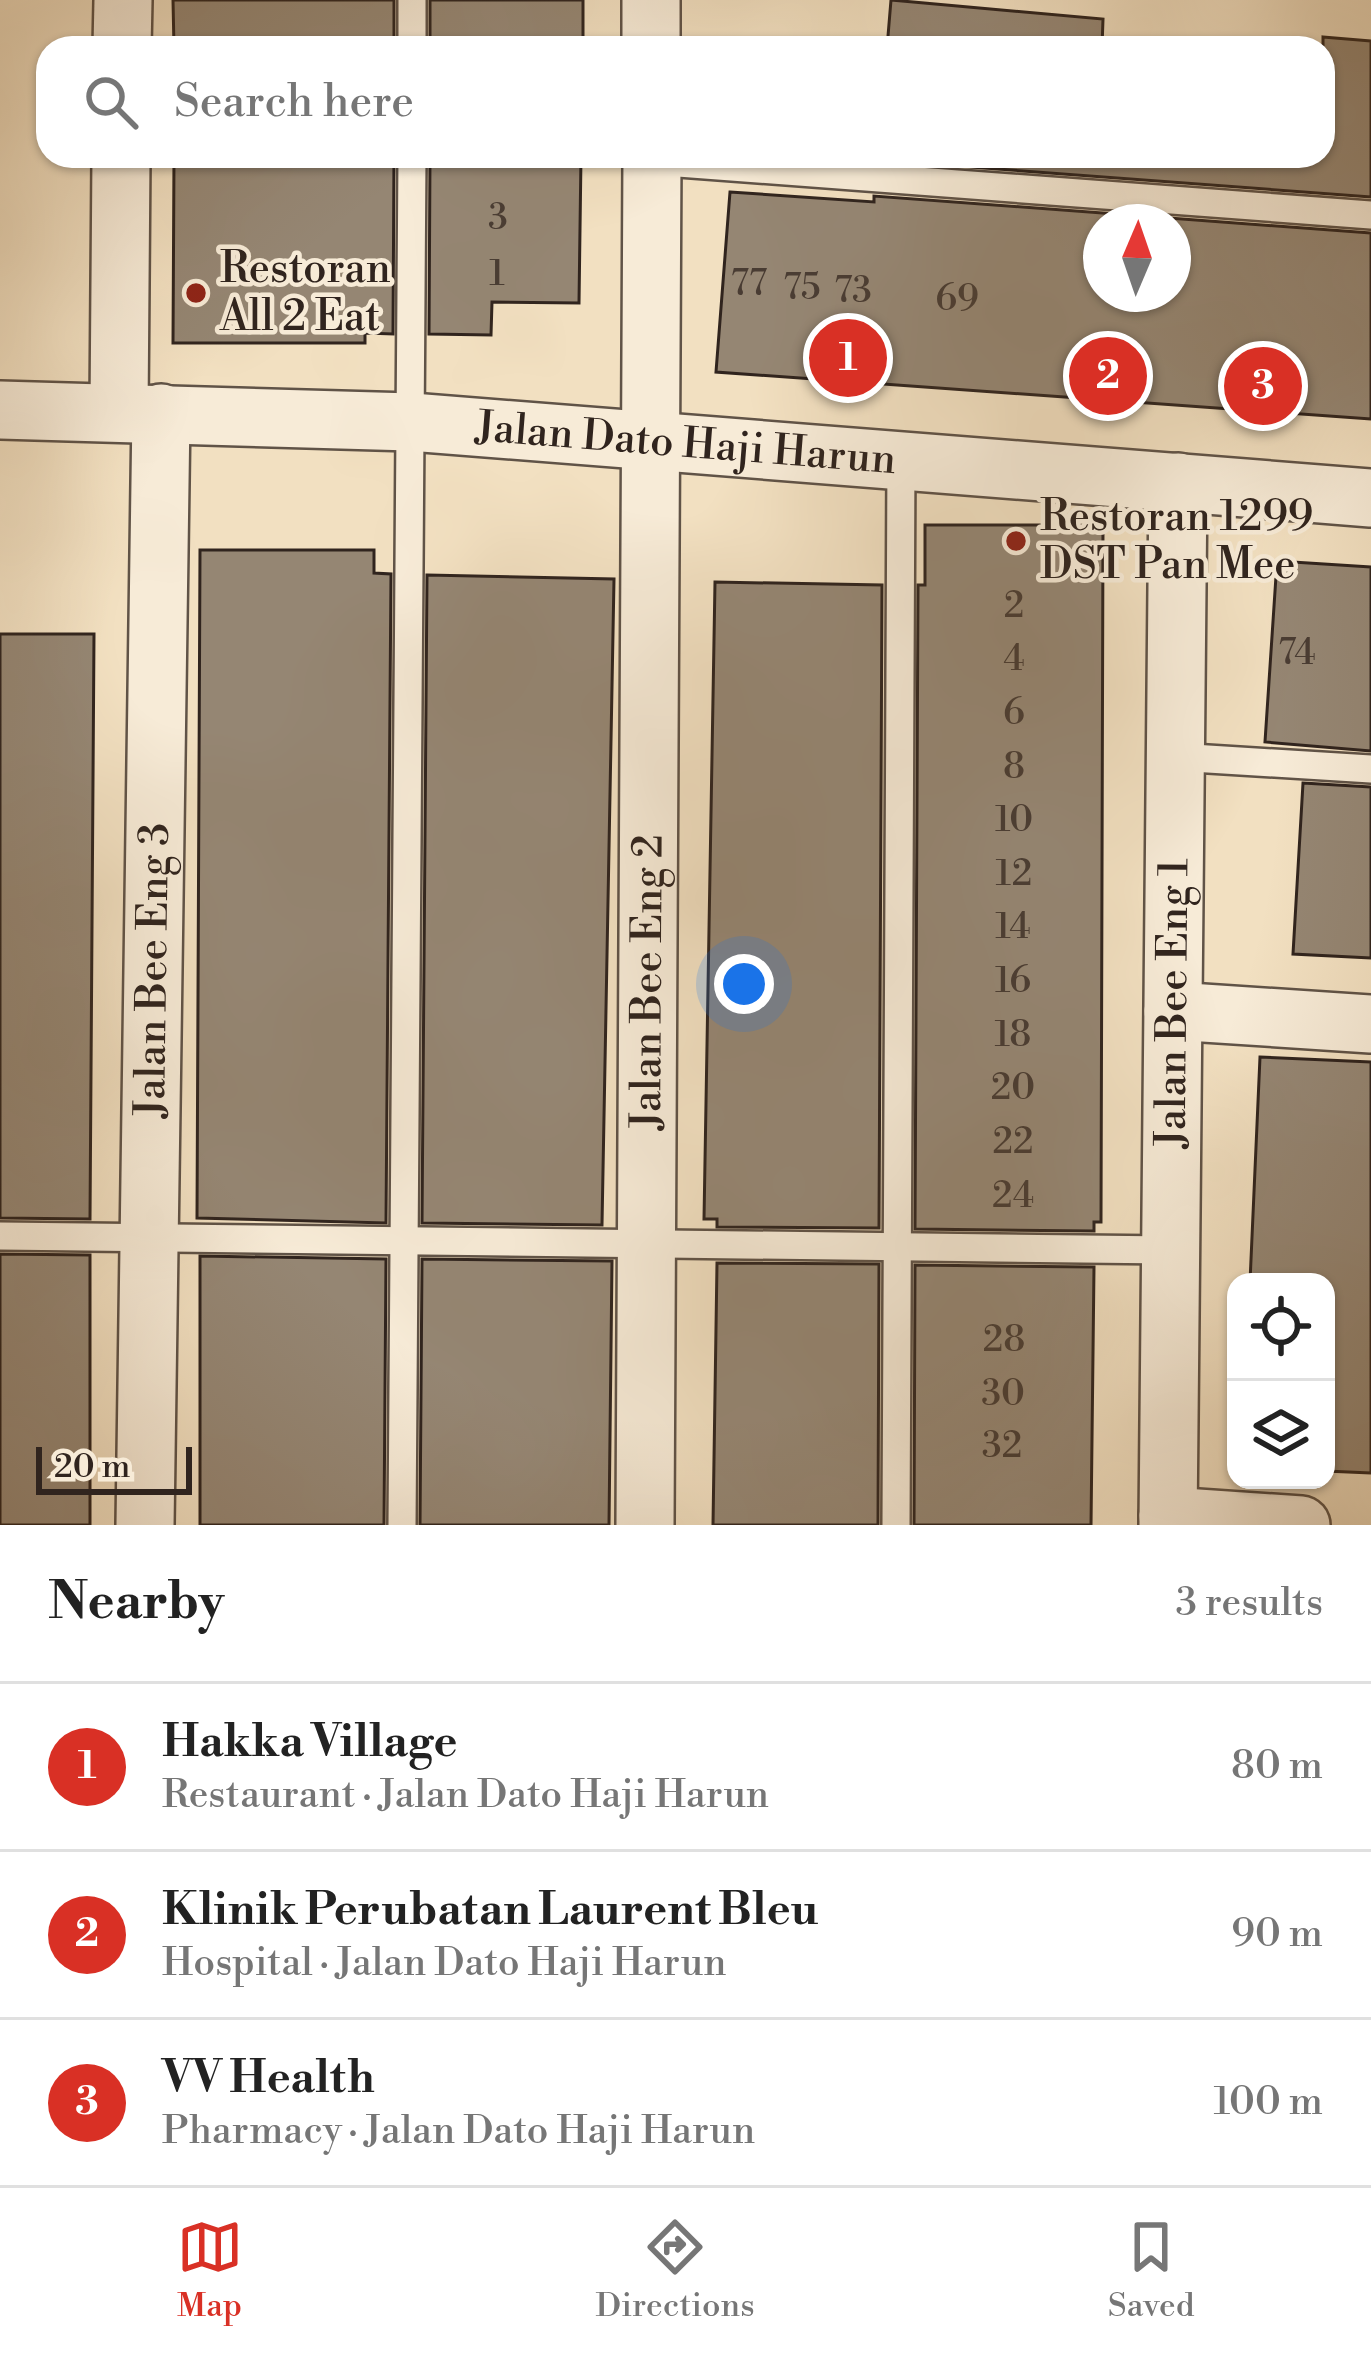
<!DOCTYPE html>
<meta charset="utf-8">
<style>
:root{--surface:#fff;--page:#f6f6f6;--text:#222;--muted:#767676;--line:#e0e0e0;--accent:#d93025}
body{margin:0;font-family:"Libre Bodoni",serif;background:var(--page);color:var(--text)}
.controls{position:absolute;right:36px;bottom:36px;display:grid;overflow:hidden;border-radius:24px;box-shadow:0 3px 9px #0004}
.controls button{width:108px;height:108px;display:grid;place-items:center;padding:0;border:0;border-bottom:3px solid var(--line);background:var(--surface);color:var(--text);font:60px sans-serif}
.compass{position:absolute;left:1083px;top:204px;width:108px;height:108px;border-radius:50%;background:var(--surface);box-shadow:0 3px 9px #0004;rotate:2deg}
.scale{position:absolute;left:36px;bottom:30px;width:156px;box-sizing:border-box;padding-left:12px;border:6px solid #30241e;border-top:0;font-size:33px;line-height:42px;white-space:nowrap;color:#30241e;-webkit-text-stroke:9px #f7ebd7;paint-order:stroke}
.you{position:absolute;left:744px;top:984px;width:42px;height:42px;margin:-30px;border:9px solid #fff;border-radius:50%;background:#1a73e8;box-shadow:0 0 0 18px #1a73e833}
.badge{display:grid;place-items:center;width:78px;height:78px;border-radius:50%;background:var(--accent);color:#fff;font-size:39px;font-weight:700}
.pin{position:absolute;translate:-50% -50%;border:6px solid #fff;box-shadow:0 3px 12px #0006}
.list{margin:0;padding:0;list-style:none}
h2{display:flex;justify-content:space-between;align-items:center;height:156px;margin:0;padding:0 48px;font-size:51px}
h2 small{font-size:39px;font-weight:400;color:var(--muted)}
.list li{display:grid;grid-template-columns:78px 1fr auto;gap:36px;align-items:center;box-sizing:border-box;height:168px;padding:0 48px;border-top:3px solid var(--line)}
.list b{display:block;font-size:45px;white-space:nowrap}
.list p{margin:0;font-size:39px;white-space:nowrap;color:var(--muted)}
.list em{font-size:39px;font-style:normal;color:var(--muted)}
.icon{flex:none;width:66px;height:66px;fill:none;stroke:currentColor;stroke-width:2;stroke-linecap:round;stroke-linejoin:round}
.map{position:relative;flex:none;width:1371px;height:1525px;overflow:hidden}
.search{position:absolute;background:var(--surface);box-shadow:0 3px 9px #0004;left:36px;right:36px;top:36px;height:132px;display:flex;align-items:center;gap:30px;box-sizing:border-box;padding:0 42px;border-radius:36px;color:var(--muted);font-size:45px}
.sheet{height:660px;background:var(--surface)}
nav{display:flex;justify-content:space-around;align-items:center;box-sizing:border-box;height:168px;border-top:3px solid var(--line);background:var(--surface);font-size:33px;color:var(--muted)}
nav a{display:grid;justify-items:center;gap:6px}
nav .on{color:var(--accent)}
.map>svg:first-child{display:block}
</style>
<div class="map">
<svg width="1371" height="1525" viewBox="0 0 1371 1525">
<rect width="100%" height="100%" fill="#f2e0c1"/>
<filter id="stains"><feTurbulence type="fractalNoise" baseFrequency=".00167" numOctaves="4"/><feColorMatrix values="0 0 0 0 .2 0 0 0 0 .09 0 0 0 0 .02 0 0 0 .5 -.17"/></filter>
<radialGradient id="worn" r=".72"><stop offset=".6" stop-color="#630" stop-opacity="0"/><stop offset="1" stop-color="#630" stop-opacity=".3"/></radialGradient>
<!-- building -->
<g fill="#958673" stroke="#30241e" stroke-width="3" fill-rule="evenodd">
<path d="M173,0H394V48H174Z"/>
<rect x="430" y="0" width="153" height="48"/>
<path d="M891,0L1103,19L1102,48H887Z"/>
<path d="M1323,37L1371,41V197L877,160L1323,156Z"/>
<path d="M174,156H394L393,334L365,333V343H173Z"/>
<path d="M430,156H581L579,303L492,302L491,335L429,334Z"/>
<path d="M730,192L874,202V196L1371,233V419L716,372ZM1101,222H1173V294H1101Z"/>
<path d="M925,525H1103L1101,1222H1094V1231L915,1229L918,585H925Z"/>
<path d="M200,550H374V573L391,574L386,1223L197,1218Z"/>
<path d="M1277,561L1371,567V751L1265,742Z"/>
<path d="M427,575L614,579L602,1225L422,1223Z"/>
<path d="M715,582L882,585L879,1228L717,1227V1219H704Z"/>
<path d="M0,634H94L90,1219L0,1218Z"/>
<path d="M1303,783L1371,787V958L1293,954Z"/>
<path d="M1260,1057L1371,1062V1473L1326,1471V1282H1250Z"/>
<path d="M0,1254L90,1255V1525H0Z"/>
<path d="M200,1256L386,1259L384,1525H200Z"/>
<path d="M422,1259L612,1261L609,1525H420Z"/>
<path d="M717,1263L879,1264L878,1525H713Z"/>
<path d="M915,1265L1094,1267L1091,1525H914Z"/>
</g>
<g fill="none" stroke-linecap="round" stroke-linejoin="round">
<defs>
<g id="lane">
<path d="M412,48V0"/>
<path d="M652,161L1371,215"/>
<path d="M1176,757L1371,769"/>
<path d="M0,1236L1171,1250"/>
<path d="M402,1525L412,156"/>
<path d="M896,1525L901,459"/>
</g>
<g id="street">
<path d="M651,0V48"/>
<path d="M122,48L123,0"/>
<path id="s1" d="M0,410L411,422L1371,498"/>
<path d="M119,411L121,156"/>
<path d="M1173,1011L1371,1024"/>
<path d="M1168,1516L1301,1525"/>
<path id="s2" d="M145,1525L161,413"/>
<path id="s3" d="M645,1525L652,156"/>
<path id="s4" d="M1168,1525L1178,482"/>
</g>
</defs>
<!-- lane casing -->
<use href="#lane" stroke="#605347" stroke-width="32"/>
<!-- street casing -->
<use href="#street" stroke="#605347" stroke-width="62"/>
<!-- lane -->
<use href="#lane" stroke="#f7ebd7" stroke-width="27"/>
<!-- street -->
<use href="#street" stroke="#f7ebd7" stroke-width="57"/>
</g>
<!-- markers -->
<g fill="#8f2418" stroke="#f7ebd7" stroke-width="4.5">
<circle cx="196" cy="293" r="12"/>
<circle cx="1016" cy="541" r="12"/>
</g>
<g text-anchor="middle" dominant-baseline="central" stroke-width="9" stroke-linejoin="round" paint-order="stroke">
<!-- number labels -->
<g font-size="36" fill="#493c33">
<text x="498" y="218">3</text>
<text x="497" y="274">1</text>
<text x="749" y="284">77</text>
<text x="802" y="288">75</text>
<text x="853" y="291">73</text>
<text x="957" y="299">69</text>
<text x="1014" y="606">2</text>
<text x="1297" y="653">74</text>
<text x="1014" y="659">4</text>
<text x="1014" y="713">6</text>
<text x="1014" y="767">8</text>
<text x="1014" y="820">10</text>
<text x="1014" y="874">12</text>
<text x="1013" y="927">14</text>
<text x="1013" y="981">16</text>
<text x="1013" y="1035">18</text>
<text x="1013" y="1088">20</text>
<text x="1013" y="1142">22</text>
<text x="1013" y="1196">24</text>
<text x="1004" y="1340">28</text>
<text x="1003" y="1394">30</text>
<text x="1002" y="1446">32</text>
</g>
<!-- poi labels -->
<g font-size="42" fill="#30241e" stroke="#f7ebd7" text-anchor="start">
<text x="220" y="269">Restoran<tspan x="220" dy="48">All 2 Eat</tspan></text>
<text x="1040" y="517">Restoran 1299<tspan x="1040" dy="48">DST Pan Mee</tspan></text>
</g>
<!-- street labels -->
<g font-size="42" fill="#30241e" stroke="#f7ebd7">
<text stroke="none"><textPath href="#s1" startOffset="687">Jalan Dato Haji Harun</textPath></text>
<text stroke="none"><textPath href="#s2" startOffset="555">Jalan Bee Eng 3</textPath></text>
<text stroke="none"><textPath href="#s3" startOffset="543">Jalan Bee Eng 2</textPath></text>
<text stroke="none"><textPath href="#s4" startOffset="522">Jalan Bee Eng 1</textPath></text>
</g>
</g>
<rect width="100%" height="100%" filter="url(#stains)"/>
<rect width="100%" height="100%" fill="url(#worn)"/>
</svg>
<div class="controls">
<button><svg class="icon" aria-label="locate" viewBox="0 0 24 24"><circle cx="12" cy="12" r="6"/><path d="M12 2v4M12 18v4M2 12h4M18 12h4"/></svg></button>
<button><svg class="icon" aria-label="layers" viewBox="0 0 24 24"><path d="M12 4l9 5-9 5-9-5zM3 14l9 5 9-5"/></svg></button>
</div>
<svg class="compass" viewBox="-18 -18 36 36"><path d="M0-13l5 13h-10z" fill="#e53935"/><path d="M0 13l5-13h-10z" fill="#767676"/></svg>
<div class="scale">20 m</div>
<div class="you"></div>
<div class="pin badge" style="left:848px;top:358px">1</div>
<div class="pin badge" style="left:1108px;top:376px">2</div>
<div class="pin badge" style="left:1263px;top:386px">3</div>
<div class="search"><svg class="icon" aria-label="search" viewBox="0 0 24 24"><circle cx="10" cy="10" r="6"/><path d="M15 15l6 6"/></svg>Search here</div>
</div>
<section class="sheet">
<h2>Nearby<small>3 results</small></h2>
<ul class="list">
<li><span class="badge">1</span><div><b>Hakka Village</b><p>Restaurant · Jalan Dato Haji Harun</p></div><em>80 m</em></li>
<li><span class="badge">2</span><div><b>Klinik Perubatan Laurent Bleu</b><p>Hospital · Jalan Dato Haji Harun</p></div><em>90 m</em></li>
<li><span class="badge">3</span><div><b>VV Health</b><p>Pharmacy · Jalan Dato Haji Harun</p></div><em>100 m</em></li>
</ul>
</section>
<nav>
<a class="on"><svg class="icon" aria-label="map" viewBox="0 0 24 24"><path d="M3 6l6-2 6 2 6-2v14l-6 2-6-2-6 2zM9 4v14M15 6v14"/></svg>Map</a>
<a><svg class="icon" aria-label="directions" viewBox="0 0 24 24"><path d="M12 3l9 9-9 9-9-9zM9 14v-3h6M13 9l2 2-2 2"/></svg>Directions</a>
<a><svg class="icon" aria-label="saved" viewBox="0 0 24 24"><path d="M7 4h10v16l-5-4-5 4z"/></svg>Saved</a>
</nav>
